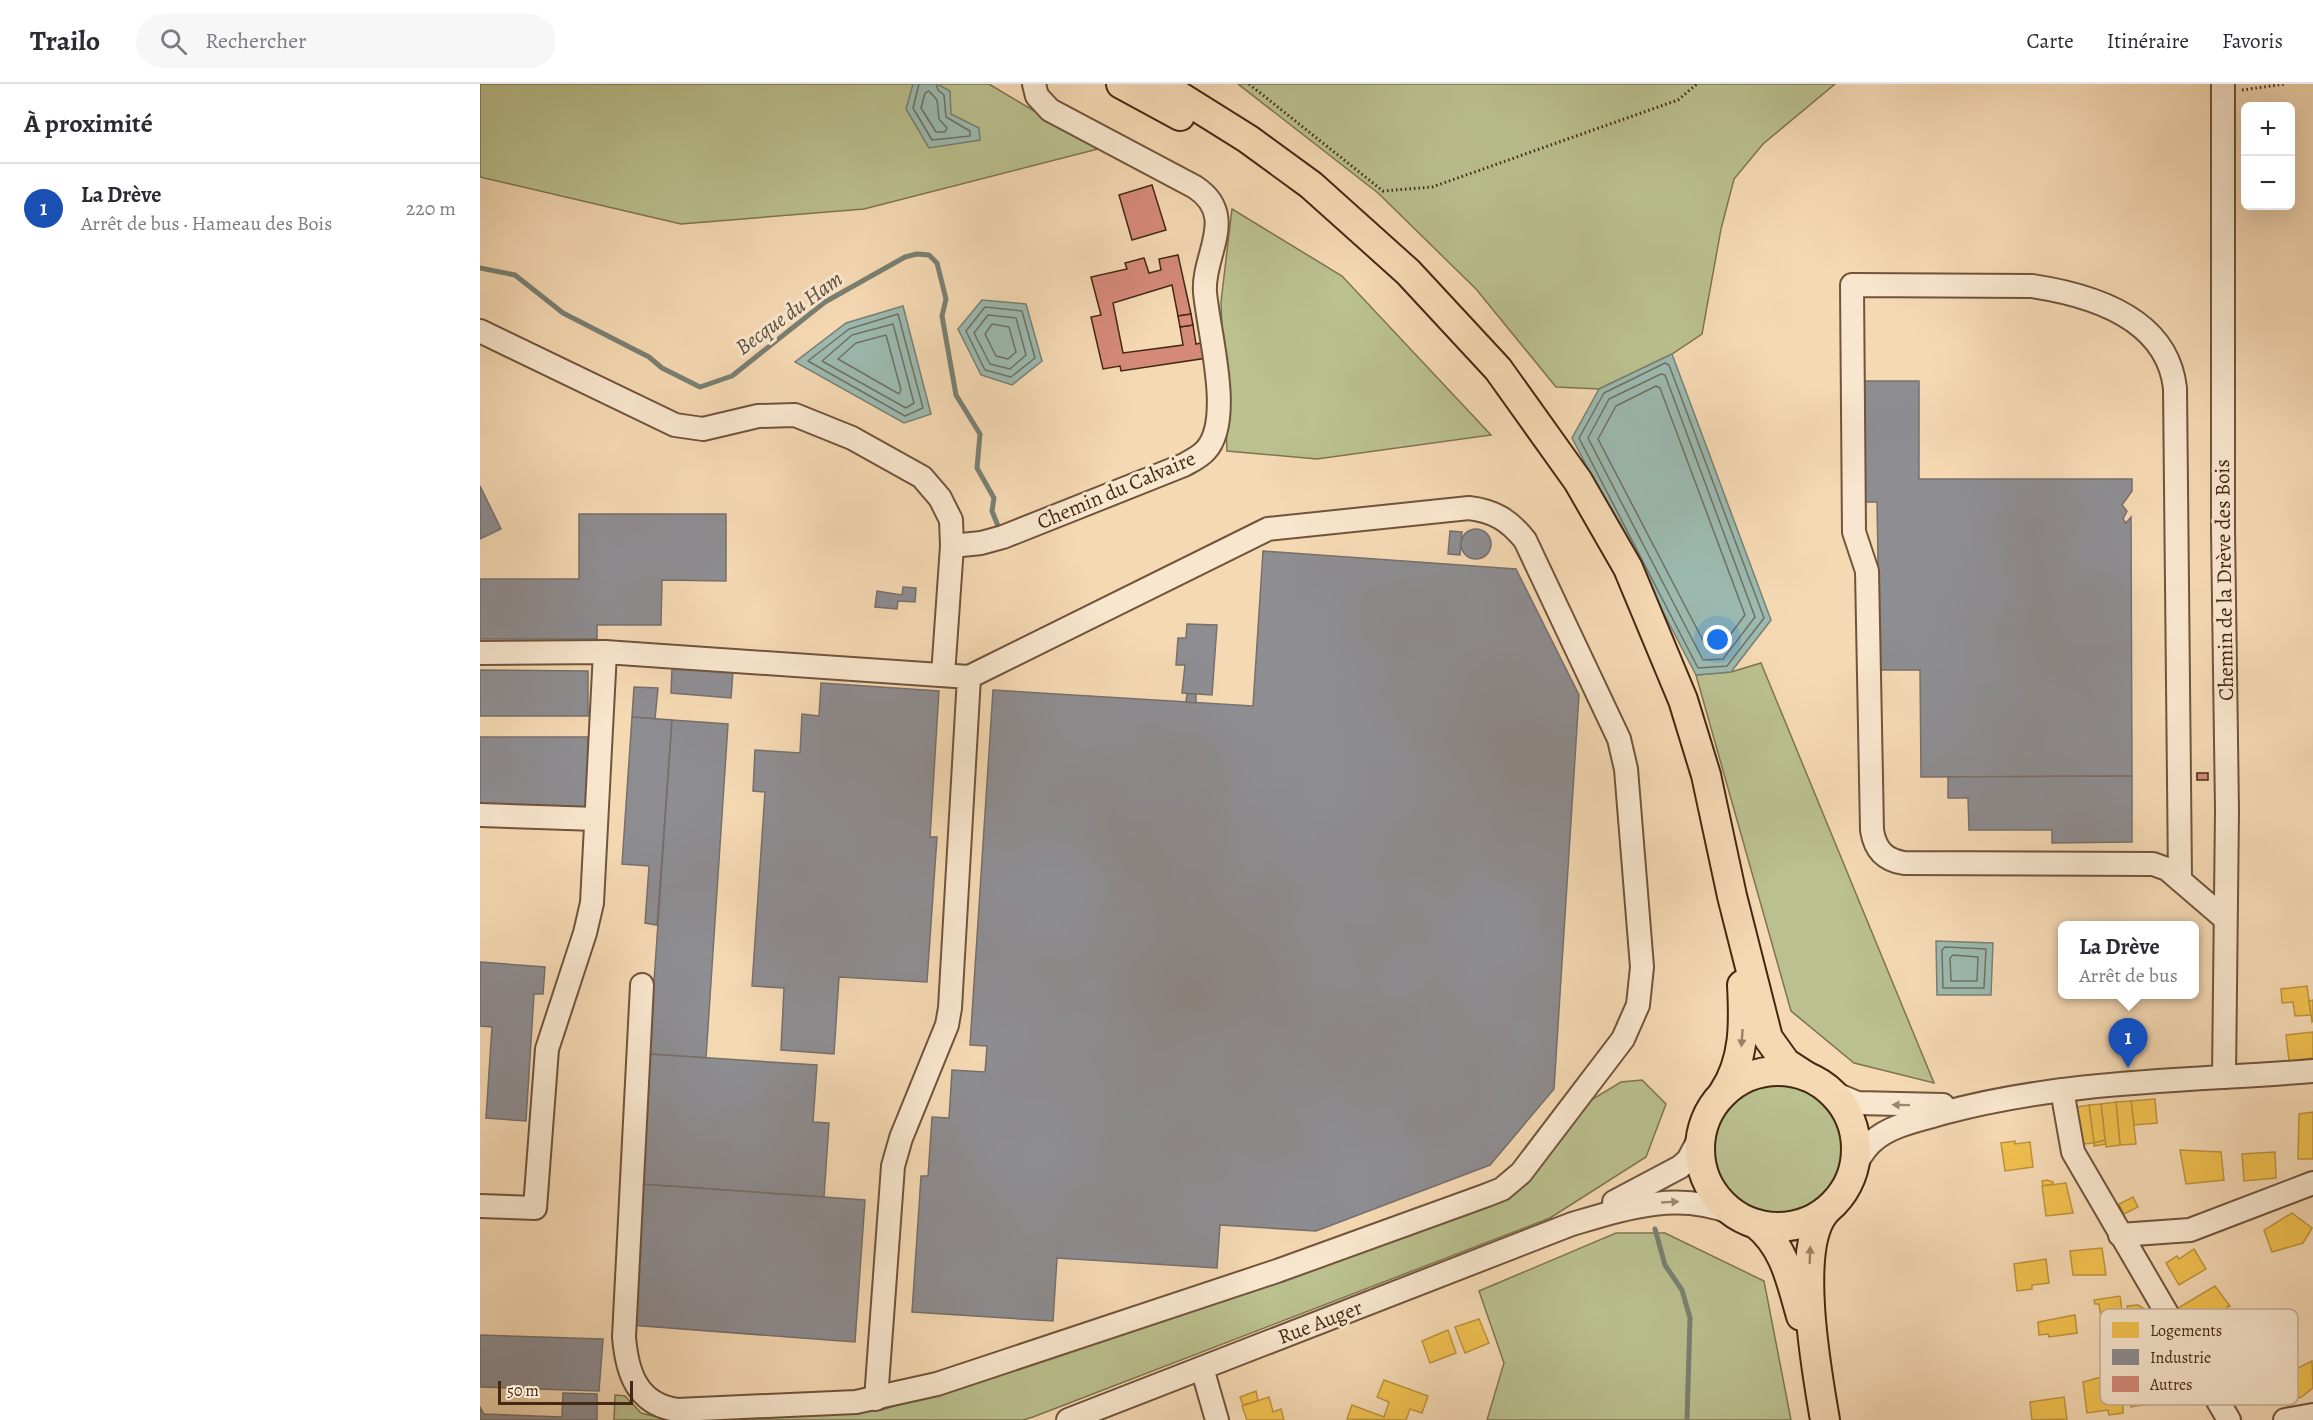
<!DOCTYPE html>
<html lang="fr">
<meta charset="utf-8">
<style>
:root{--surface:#fff;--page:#f7f7f7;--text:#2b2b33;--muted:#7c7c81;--line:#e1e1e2;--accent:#8f2418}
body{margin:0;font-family:Alegreya,serif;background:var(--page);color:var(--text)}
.controls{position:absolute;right:18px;top:18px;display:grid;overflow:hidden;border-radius:9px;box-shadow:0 6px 24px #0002}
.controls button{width:54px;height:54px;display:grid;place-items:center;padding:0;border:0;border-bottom:2px solid var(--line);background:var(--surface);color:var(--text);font:30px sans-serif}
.scale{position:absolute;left:18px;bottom:15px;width:135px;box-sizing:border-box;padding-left:6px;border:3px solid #442813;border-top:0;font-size:16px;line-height:21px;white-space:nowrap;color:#442813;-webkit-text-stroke:4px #f8e6ce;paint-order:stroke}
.you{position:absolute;left:1238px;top:556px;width:21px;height:21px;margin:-15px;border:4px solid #fff;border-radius:50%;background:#1a73e8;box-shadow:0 0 0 9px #1a73e833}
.badge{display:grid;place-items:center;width:39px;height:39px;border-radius:50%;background:var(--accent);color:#fff;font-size:20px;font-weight:700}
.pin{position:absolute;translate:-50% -50px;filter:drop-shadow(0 2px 3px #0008)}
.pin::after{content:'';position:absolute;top:32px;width:21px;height:18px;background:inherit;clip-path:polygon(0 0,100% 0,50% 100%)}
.popup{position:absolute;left:1578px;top:837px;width:141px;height:78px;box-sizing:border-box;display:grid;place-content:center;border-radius:9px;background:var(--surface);filter:drop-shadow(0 2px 4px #0005);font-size:20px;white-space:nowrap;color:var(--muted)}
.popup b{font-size:22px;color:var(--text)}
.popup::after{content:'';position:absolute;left:50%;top:100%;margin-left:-12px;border:12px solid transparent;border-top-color:var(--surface)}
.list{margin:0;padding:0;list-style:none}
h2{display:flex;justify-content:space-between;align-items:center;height:78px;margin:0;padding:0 24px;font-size:26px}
h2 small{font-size:20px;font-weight:400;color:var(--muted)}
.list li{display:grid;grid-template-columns:39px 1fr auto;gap:18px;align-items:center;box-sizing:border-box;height:90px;padding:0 24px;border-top:2px solid var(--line)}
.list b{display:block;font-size:22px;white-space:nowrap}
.list p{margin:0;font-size:20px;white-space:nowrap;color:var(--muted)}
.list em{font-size:20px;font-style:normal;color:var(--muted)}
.icon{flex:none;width:33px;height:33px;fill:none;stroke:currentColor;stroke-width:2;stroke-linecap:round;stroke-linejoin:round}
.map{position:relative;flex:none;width:1833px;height:1336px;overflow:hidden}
header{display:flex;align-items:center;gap:36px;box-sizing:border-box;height:84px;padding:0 30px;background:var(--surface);border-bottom:2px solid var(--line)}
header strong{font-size:28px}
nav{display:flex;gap:33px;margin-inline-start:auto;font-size:21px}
.search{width:420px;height:54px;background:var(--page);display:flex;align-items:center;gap:15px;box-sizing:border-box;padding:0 21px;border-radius:33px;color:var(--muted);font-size:22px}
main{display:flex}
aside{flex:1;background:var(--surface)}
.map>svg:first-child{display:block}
</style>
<header>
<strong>Trailo</strong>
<div class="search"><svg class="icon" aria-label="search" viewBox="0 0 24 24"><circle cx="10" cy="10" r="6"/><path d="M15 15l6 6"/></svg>Rechercher</div>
<nav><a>Carte</a><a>Itinéraire</a><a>Favoris</a></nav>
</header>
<main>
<aside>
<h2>À proximité<small></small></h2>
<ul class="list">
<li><span class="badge" style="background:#1a4fb4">1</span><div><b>La Drève</b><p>Arrêt de bus · Hameau des Bois</p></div><em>220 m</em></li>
</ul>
</aside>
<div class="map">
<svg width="1833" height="1336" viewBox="0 0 1833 1336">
<rect width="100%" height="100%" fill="#f5d9b3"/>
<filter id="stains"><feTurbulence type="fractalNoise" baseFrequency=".00333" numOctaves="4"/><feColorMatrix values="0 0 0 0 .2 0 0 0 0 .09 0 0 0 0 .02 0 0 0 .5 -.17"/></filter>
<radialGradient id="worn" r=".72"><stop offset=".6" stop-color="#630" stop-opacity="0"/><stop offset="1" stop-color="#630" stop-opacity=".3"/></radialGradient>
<!-- green -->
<g fill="#bac08e" stroke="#7f7450" stroke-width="1.5">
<path d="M0,0H509L618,65L384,125L201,140L0,93Z"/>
<path d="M758,0H1355L1283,60L1254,95L1241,145L1222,250L1192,270L1119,305L1076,303L996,205L898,109Z"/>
<path d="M752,125L862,192L1011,351L837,375L747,367L741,218Z"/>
<path d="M1281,579L1454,999L1374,979L1311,927L1216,591L1251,588Z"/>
<path d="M1162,996L1186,1020L1166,1073L1070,1134L553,1333L543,1336H199L402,1326L987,1128L1111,1016L1141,998Z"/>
<circle cx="1297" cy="1067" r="66"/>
<path d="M1136,1149H1185L1284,1197L1311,1336H1007L1024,1279L999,1207Z"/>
<path d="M135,1311L145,1312L161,1329L188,1336H134Z"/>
</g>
<!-- water -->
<g fill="#9cbab1" stroke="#798072" stroke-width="1.5">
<path d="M433,0H457L470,7L471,30L499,44L500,56L449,64L426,25Z"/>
<path d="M502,216L546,220L562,277L532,301L501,291L478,245Z"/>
<path d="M423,222L451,330L424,339L315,278L366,239Z"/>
<path d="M1192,270L1291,536L1251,588L1216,591L1092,354L1119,305Z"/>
<path d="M1456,857L1513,859L1511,911H1457Z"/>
</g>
<!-- homes -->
<g fill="#f2c14e" stroke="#be933c" stroke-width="1.5">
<path d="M1827,902L1831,931L1815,932L1813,918L1802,919L1801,905Z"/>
<path d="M1833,916V937L1832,938L1829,917Z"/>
<path d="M1833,948V974L1809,977L1806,951Z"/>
<path d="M1675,1015L1677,1039L1654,1041L1651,1017Z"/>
<path d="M1651,1017L1656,1060L1640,1061L1636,1018Z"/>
<path d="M1636,1018L1640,1061L1626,1063L1621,1020Z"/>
<path d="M1621,1020L1625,1056L1614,1059L1609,1021Z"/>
<path d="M1609,1021L1614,1059L1603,1060L1596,1023Z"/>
<path d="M1833,1028V1075H1818L1819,1030Z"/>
<path d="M1625,1056L1626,1060L1614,1062V1059Z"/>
<path d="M1535,1057V1060L1550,1058L1553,1083L1525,1087L1521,1059Z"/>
<path d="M1700,1066L1741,1068L1744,1096L1706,1100Z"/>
<path d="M1795,1068L1796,1094L1764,1097L1762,1070Z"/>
<path d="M1567,1096L1573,1098V1100L1563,1102L1562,1097Z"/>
<path d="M1586,1099L1593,1129L1566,1132L1562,1102Z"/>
<path d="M1653,1113L1658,1123L1644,1130L1639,1120Z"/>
<path d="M1812,1129L1832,1144L1823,1159L1792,1168L1784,1146Z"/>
<path d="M1622,1164L1626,1191H1593L1590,1167Z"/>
<path d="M1714,1165L1726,1185L1699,1201L1686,1179L1697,1172L1699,1175Z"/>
<path d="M1566,1175L1569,1199L1552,1201V1205L1537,1207L1534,1180Z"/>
<path d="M1735,1202L1750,1222L1747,1223L1755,1236L1731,1246L1722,1230L1706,1239L1698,1224Z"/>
<path d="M1640,1212L1642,1227L1648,1226L1647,1222L1658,1221L1663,1224L1665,1243L1623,1248L1619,1220H1615L1614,1216Z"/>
<path d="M1595,1231L1597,1249L1569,1253L1568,1250L1559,1251L1558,1238Z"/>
<path d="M999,1235L1009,1259L985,1269L975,1243Z"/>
<path d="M1742,1240L1746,1246L1735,1252L1731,1246Z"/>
<path d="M968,1246L976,1269L950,1279L942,1257Z"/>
<path d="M1785,1257L1800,1287L1776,1298L1763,1267Z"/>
<path d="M1657,1269L1658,1275L1648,1276L1647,1270Z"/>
<path d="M1832,1277L1833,1304L1820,1314L1816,1309L1804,1314L1796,1295Z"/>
<path d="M1668,1286L1673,1295L1686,1293L1690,1317H1674L1675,1320L1663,1321L1660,1303L1649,1305L1648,1294L1656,1293L1661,1287Z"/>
<path d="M1625,1292L1626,1302L1639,1301L1643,1314V1329L1629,1331L1628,1326L1607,1329L1603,1298Z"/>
<path d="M904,1296L948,1312L942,1329L930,1325L926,1336L867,1335L872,1321L904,1333L909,1318L897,1313Z"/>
<path d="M1660,1303L1663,1321L1651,1323L1649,1305Z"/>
<path d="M776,1307L778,1317L763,1321L760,1313Z"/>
<path d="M789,1313L793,1328L801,1325L804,1336H767L762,1322Z"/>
<path d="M1584,1313L1587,1335L1552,1336L1550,1318Z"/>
</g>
<!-- industry -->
<g fill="#8d8d92" stroke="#776f6c" stroke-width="1.5">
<path d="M1384,297H1439V395H1652V407L1642,421L1647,427L1643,435L1646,439L1651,433L1652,692L1441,693L1440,586H1400L1397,418H1385Z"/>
<path d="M0,402L21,445L0,455Z"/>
<path d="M99,430H246V497L182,496L181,541H117V555H0V495H99Z"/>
<circle cx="996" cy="460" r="15"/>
<path d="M970,447L982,448L980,471L968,470Z"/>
<path d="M783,467L1036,485L1099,611L1074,1005L1010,1081L836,1147L740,1141L737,1184L577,1174L573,1237L432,1228L441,1092H448L452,1033L469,1034L472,986L505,988L507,962L490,961L513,606L773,622Z"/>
<path d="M423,503L436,504L435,518L418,517L417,525L395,523L397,507L422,511Z"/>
<path d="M707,540L737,541L732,611L702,609L705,581H696L698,554H706Z"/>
<path d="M192,583L253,587L251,614L191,609Z"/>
<path d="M0,586L108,587V632H0Z"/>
<path d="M341,599L459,607L450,753H457L447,898L359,893L354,970L301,966L304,904L272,902L285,708L273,707L275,666L320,669L322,630L339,632Z"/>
<path d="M154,603L178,604L175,635L152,633Z"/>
<path d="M707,610H716V619L706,618Z"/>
<path d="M152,633L192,636L177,841L165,839L169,782L142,780Z"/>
<path d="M192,636L248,640L226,974L169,970Z"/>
<path d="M0,653H108V723L0,722Z"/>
<path d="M1652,692V758L1572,759V746H1489L1488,714H1468V693Z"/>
<path d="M0,878L65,883L63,910H54L46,1037L6,1034L12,943L0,942Z"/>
<path d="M169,970L337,981L333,1038L349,1039L344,1113L160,1100Z"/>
<path d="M160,1100L385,1116L375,1258L150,1241Z"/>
<path d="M0,1251L123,1255L119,1307L0,1303Z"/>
<path d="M83,1309L117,1310V1336H0V1323L4,1330L82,1333Z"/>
</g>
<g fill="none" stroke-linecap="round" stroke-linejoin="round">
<!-- shore -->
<g stroke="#707162" stroke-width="1.5">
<path d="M439,0L433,24L452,56L490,52V47L466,33L464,11L458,6L456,0"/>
<path d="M449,7L457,16L459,35L467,44L465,48H456L441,24L445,9Z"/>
<path d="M505,223L542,227L555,274L531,293L505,286L486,247Z"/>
<path d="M418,230L443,324L425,332L328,277L369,245Z"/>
<path d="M508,231L536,234L546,271L530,285L510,280L494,249Z"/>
<path d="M413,240L434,319L426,324L342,277L372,251Z"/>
<path d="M512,240L529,243L536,268L528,275L516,272L505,250Z"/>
<path d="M406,251L421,306L419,310L358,275L376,259Z"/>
<path d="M1185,279L1189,281L1284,534L1247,582L1218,584L1099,354L1124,309Z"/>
<path d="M1181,290L1185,291L1275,533L1243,575L1223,576L1108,354L1129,315Z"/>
<path d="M1176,302L1180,304L1265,531L1238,567L1228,566L1118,355L1136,322Z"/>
<path d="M1465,863L1506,865L1504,904H1463L1462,866Z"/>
<path d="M1473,871L1498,873L1497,897H1471L1470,874Z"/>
</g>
<!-- stream -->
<g stroke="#798072" stroke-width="5">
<path d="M0,184L35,191L83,229L169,273L182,284L220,303L252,292L345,218L425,173L437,170L449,171L457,179L466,215L462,232L476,311L500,350L497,384L514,414L512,427L518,442"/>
<path d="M1175,1145L1185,1181L1202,1206L1210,1234L1207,1336"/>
</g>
</g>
<!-- building -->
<g fill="#d58979" stroke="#442813" stroke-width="1.5">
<path d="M672,101L686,146L652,156L639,111Z"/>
<path d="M698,171L711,230L698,232L692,201L633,219L643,269L703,261L700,243L713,241L716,260L725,258L727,274L641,287L640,282L623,285L611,233L621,231L611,193L647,185L645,179L664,174L669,189L681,186L679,175Z"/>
<path d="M711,230L713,241L700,243L698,232Z"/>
<rect x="1717" y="689" width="11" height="7"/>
</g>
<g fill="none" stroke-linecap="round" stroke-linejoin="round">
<defs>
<g id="minor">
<path d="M1743,0V446L1747,726L1744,993"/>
<path d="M0,247L195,341L223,345L278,332L315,331L372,354L442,393L460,414L471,436L472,462L463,591"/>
<path d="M472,462L501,459L523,453L704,381C711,377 720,373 726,366C754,335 728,247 725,208C722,171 759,132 715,103L570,26L557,12L554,0"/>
<path d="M0,569L125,568L489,593L470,924L467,941L421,1054L413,1082L396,1315"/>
<path d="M0,731L116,735"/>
<path d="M1700,795L1695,304C1687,234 1612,211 1552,202L1372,201L1374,448L1387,487L1392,746C1395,766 1405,776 1424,779L1673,780L1687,785L1744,834"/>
<path d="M162,901L144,1253C147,1289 157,1320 197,1326L376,1318L457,1300L797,1187L1007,1111L1022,1105L1041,1089L1143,955L1158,921L1162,883L1146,685L1139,655L1045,456C1029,436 1014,427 989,424L788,445L489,593"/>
<path d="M1582,1006L1593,1068L1749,1336"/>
<path d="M1351,1008L1377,1019L1463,1021"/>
<path d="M1373,1084C1379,1075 1384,1065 1392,1058C1410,1041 1440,1036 1463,1029C1584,996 1709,997 1833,987"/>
<path d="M1134,1118L1200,1083L1208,1076L1221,1052"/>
<path d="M0,1122L55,1124L67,965L105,849L112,819L125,568"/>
<path d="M1640,1151L1710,1146L1833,1099"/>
<path d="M722,1284L737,1336"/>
<path d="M588,1336L1092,1140C1146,1124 1197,1107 1252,1129"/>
<path d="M1805,1336L1833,1331"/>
</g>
<g id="major">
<path d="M641,0L700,32"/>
<path d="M680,0L768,55L831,101L928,188L1018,285L1098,397L1148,484L1203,616L1226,691L1252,812L1288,954L1306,979L1326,992"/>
<circle cx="1298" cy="1065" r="78"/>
<path d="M1243,1009C1265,976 1264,939 1262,901"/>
<path d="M1345,1128C1314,1165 1337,1289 1345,1336"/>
<path d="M1276,1140C1305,1163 1311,1198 1321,1232"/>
</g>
</defs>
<!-- minor casing -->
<use href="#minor" stroke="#70543b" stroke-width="26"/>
<!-- major casing -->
<use href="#major" stroke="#442813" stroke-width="32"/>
<!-- path -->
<g stroke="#442813" stroke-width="3" stroke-dasharray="1.5 3" stroke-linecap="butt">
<path d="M769,0L903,107L952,103L1198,16L1217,0"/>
<path d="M1762,6L1805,0"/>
</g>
<!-- minor -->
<use href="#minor" stroke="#f8e6ce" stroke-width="22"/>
<!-- major -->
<use href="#major" stroke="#f5d9b3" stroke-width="28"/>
</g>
<!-- one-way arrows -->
<defs><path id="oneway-solid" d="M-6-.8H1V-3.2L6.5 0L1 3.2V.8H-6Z" transform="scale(1.5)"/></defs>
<g fill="#9c8063">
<use href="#oneway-solid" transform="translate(1262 954) rotate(94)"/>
<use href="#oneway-solid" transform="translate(1330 1171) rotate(-88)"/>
</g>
<g fill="#9e8770">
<use href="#oneway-solid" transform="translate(1421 1021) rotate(-179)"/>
<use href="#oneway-solid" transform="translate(1190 1118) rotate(-3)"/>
</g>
<g text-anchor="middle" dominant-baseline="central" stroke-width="6" stroke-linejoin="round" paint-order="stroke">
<!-- street labels -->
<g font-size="21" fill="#442813" stroke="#f8e6ce">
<text transform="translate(636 406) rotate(-23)">Chemin du Calvaire</text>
<text transform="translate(1744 496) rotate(-91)">Chemin de la Drève des Bois</text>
<text transform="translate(840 1238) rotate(-21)">Rue Auger</text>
</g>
<!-- water labels -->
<g font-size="22" font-style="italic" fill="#5a4c3a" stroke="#f8e6ce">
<text transform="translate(309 229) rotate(-36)">Becque du Ham</text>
</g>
</g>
<!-- legend -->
<rect x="1620" y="1225" width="198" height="96" rx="9" fill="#f8e6ce" stroke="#c2ad96" stroke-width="1.5"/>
<rect x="1632" y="1238" width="27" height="16" fill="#f2c14e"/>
<rect x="1632" y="1265" width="27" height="16" fill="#8d8d92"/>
<rect x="1632" y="1292" width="27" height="16" fill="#d58979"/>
<g font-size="16" fill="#442813">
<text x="1670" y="1252">Logements</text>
<text x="1670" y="1279">Industrie</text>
<text x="1670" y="1306">Autres</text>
</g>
<rect width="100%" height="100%" filter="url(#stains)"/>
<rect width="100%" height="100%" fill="url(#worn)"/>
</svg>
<div class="controls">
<button>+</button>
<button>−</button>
</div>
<div class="scale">50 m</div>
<div class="you"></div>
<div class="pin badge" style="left:1648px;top:984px;background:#1a4fb4">1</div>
<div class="popup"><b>La Drève</b>Arrêt de bus</div>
</div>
</main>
